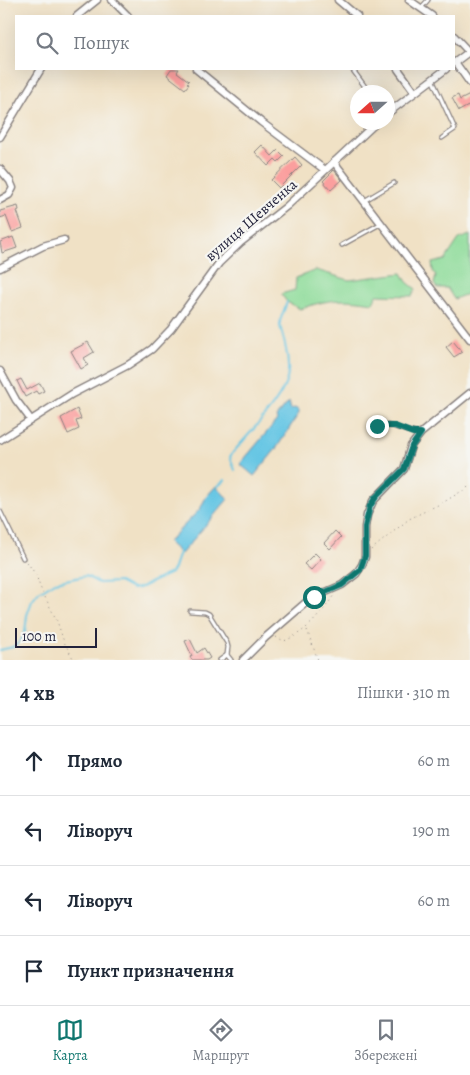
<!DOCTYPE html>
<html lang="uk">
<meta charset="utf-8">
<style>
:root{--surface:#fff;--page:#f6f6f7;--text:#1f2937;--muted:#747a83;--line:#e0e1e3;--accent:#0f766e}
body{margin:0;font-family:Alegreya,serif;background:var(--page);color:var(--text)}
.compass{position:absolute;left:350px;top:85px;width:45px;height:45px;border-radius:50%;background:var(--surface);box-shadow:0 5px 20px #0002;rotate:249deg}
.scale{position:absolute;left:15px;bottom:12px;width:82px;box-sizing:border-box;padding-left:5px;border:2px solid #22223b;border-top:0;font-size:14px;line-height:18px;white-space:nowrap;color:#22223b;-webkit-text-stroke:4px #f6f6f2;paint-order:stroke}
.stop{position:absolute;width:15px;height:15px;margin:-11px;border:4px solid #0f766e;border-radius:50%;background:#fff}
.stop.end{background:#0f766e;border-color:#fff;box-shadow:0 1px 5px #0008}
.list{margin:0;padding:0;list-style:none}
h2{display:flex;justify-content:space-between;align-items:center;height:65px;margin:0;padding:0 20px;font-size:21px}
h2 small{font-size:16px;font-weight:400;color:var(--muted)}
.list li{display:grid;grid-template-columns:32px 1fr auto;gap:15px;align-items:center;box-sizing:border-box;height:70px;padding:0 20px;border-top:1px solid var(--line)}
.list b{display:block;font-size:19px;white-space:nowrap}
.list em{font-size:16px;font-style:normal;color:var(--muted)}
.icon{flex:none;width:28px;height:28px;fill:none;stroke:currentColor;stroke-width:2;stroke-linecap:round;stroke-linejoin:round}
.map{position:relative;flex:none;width:470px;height:660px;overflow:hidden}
.search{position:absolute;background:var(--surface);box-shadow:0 5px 20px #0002;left:15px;right:15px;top:15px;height:55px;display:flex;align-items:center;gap:12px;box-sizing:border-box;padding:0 18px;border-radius:0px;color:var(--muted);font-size:19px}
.sheet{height:345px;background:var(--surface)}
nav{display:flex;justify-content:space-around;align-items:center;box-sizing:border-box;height:70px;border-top:1px solid var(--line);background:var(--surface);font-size:14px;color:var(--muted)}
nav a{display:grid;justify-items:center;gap:2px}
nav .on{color:var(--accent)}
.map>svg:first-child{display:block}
</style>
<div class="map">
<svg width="470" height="660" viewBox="0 0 470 660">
<rect width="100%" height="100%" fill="#f6f6f2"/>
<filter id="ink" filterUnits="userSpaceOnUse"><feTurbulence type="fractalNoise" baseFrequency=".02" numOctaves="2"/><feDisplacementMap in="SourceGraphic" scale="10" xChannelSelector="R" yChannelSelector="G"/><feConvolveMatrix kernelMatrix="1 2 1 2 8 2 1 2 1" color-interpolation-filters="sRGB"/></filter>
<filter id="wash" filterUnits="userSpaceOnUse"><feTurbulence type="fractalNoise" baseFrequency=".0096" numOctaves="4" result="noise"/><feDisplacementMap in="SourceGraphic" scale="20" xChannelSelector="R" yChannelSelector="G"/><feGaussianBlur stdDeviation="1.12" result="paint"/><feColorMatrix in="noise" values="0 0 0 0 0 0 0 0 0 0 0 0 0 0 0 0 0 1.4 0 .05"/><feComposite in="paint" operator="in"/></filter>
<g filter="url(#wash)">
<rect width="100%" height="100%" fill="#f0e1c5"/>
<!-- green -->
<g fill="#8ddb99" stroke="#587e6a">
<path d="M470,235V293L454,299L447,288H437L434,284L436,276L433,271L432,263L445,260L459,239Z"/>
<path d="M316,270L349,280L402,273L407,282L416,289L412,296L377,295L373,303C343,298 328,299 300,309L287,302L281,294L295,290L296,278Z"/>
</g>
<!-- water -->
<g fill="#66c6e4" stroke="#447490">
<path d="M289,402L291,410L294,408L299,410V413L276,449L254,476L240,464L277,420L276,417Z"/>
<path d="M216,486L228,499L181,554L168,542L200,509L206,497Z"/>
</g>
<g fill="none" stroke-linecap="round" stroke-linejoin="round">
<!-- stream -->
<g stroke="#66c6e4" stroke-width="2">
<path d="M235,470L230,457L231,455C246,436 288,396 288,372C289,357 284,340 280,326V321L287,302"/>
<path d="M217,487L225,480"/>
<path d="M0,650L13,647L21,641L25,632L27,615L32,601L39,592L55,582L86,576L99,583L119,582L132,589L139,588L171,573L174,568L179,552"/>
</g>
</g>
<g id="blocks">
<!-- building -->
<g fill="#fb9f9e">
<path d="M171,69H179L177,72L189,81L187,83L189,84L185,89L167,75Z"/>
<path d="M458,95L460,100L470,95V105L459,111L452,98Z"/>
<path d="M262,145L272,156L278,150L284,156L278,162L275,159L268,166L255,152Z"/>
<path d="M295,157L302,165L279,188L271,180Z"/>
<path d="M334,170L342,180L331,190L323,181Z"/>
<path d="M18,206L19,210L17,211L23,228L12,232L6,216L0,218V211Z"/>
<path d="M13,237L17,248L2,253L0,242Z"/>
<path d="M453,341L462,352L454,357L446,347Z"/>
<path d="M88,342L94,352L84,358L88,365L81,369L71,351Z"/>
<path d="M21,379L27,390L40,383L44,391L38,394L36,391L25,397L17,381Z"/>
<path d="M77,409L81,419L76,421L79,429L68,434L61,418Z"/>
<path d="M335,531L341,537L330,549L324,543Z"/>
<path d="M315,553L321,559L311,570L304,564Z"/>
<path d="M190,639L197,653L204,648L210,658L207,660H192L190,657L192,656L185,641Z"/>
</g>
</g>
</g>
<g filter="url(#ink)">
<use href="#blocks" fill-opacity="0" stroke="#898280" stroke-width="1"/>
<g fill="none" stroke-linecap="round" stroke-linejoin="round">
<defs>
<g id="service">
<path d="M421,8L428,0"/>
<path d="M352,69L369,92"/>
<path d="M432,79L455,129L442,138"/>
<path d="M364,201L394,183"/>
<path d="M342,245L380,224"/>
<path d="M371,429C390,418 403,434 420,433"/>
<path d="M0,511L23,558"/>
<path d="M190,611L205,612L209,614L227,643L228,647L227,655"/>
<path d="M220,660L227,655L231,660"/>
</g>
<g id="minor">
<path d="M112,0L128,16"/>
<path d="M338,0L357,16"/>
<path d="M409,0L432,16"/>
<path d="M77,16L97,0"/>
<path d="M454,36L469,52"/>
<path d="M455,62L470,83"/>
<path d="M454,63L470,51"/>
<path d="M196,69L261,122L325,170"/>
<path d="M398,69L414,91"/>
<path d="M388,113L446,69"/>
<path d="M0,137L41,69"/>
<path d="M334,162L470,339"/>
<path d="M0,169L10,181L13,188L9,195L0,200"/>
<path d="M0,268L43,246L64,240"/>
<path d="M0,371L16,400L31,420"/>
<path d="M0,440L72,394L128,365L152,349L171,329L219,263L240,243L287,206L377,122"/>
<path d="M243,660L266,637L310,599L342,585L356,574L362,565L365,557V527L367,515L373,501L404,469L411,446L421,433L470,393"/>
</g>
</defs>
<!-- service casing -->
<use href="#service" stroke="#898280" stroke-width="5.5"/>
<!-- minor casing -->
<use href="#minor" stroke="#898280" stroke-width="9"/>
<!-- path -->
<g stroke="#898280" stroke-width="1" stroke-dasharray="1 4" stroke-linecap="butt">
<path d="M371,550L409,519L444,502L470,486"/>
<path d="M27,562L36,575L40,587L57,621L64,642L74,660"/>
<path d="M307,630L318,660"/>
<path d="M276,637L284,641C307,632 320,615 334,595"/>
</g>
<!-- service -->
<use href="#service" stroke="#fff" stroke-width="3"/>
<!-- minor -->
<use href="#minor" stroke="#fff" stroke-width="6"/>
</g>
</g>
<g fill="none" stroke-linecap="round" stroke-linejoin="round" filter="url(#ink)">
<!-- route -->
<path stroke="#0f766e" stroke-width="6" d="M314,597L342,585L360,570L365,556V527L370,506L376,497L404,469L412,446L421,433H413L395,426H377"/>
</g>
<g text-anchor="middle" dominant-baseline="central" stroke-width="4.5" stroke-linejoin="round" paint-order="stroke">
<!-- street labels -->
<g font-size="15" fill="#22223b" stroke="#f6f6f2">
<text transform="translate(251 220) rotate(-41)">вулиця Шевченка</text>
</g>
</g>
</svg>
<svg class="compass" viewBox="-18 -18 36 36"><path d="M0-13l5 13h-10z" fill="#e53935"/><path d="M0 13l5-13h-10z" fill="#747a83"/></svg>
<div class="scale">100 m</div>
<div class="stop" style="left:314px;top:597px"></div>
<div class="stop end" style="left:377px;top:426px"></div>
<div class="search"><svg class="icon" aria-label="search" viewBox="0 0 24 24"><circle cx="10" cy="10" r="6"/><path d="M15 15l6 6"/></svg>Пошук</div>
</div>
<section class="sheet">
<h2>4 хв<small>Пішки · 310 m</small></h2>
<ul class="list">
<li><svg class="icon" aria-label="ahead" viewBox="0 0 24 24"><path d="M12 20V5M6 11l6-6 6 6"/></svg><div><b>Прямо</b></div><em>60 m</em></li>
<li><svg class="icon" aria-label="left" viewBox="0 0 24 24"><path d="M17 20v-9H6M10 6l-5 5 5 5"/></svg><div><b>Ліворуч</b></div><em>190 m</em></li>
<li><svg class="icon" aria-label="left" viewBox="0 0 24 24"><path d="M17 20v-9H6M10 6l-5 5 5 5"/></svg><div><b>Ліворуч</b></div><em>60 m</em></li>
<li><svg class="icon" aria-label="arrive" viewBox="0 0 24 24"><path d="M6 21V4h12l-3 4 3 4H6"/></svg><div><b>Пункт призначення</b></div></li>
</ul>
</section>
<nav>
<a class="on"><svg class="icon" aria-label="map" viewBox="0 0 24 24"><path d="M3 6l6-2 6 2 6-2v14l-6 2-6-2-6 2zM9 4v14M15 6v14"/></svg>Карта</a>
<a><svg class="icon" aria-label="directions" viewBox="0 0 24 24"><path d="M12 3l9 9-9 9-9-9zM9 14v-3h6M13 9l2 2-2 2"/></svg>Маршрут</a>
<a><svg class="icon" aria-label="saved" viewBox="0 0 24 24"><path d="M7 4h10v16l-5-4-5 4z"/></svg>Збережені</a>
</nav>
